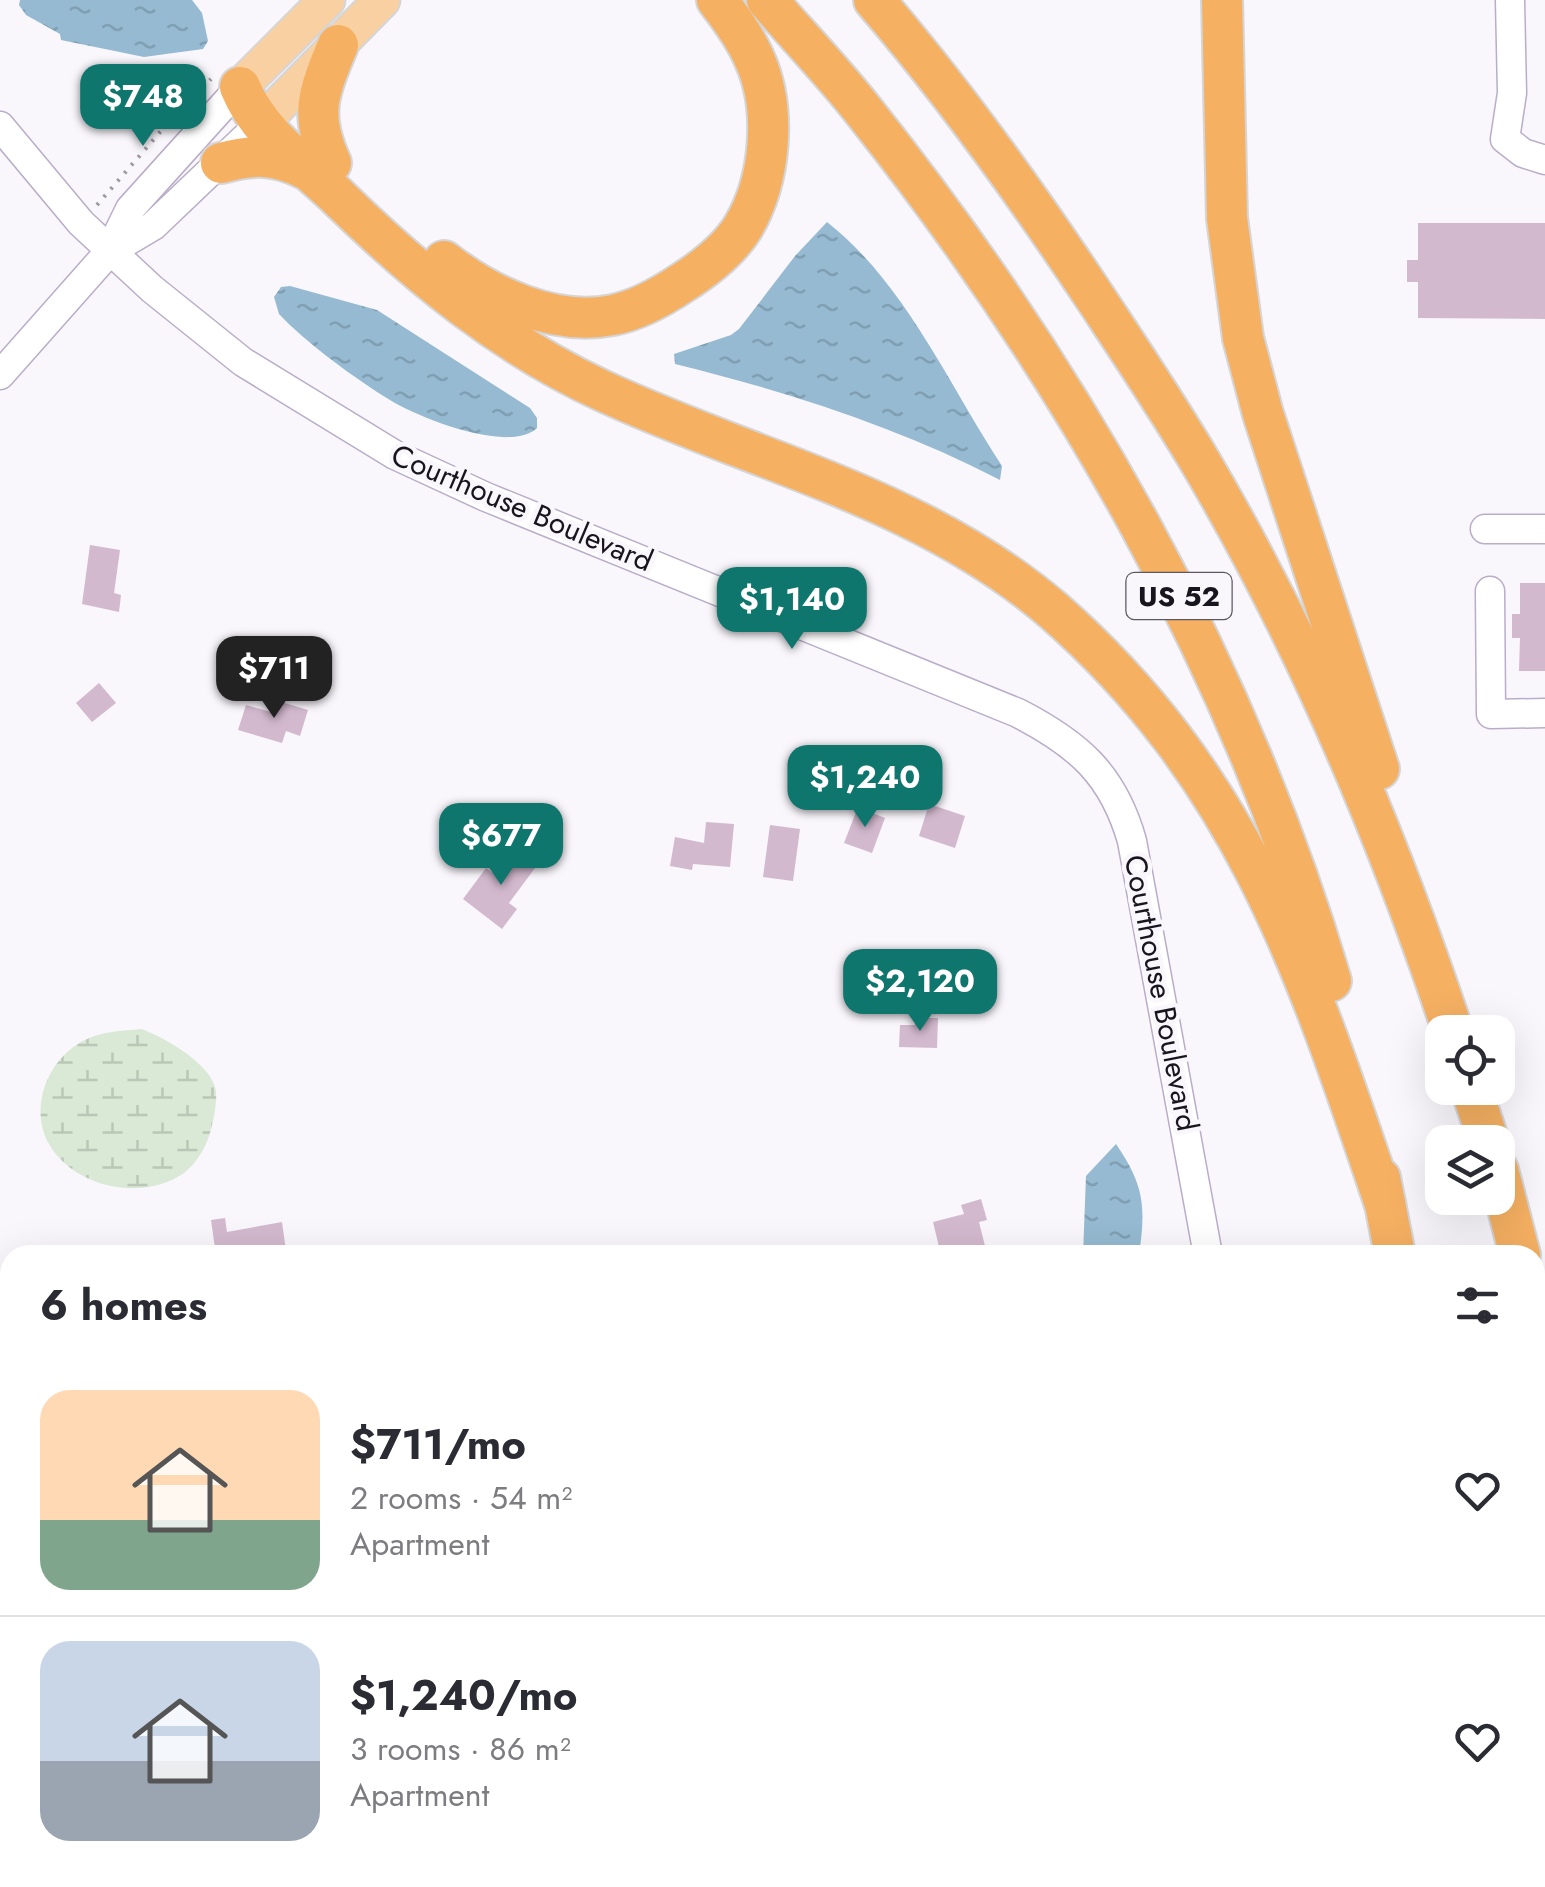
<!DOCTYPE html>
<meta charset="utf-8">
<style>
body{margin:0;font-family:Jost,sans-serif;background:#f2f2f3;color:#2b2b33;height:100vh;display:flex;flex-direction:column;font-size:38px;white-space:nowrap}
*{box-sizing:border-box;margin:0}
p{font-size:32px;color:#7c7c81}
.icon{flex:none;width:55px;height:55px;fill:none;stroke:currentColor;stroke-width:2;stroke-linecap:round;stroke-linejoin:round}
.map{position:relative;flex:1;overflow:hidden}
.sheet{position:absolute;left:0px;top:1245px;width:1545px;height:642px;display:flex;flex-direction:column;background:#fff;border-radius:30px 30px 0 0;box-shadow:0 10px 40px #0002}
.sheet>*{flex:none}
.buttons{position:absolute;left:1425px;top:1015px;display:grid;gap:20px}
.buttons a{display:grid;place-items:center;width:90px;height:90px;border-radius:20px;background:#fff;box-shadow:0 10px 40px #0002;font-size:50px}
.price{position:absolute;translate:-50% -85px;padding:0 22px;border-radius:20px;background:#0f766e;color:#fff;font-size:32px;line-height:65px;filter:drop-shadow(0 2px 5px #0008)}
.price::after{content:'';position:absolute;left:50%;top:60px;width:30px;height:22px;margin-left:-15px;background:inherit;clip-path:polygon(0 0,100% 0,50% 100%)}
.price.selected{background:#222;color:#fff}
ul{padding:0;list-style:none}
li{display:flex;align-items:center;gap:30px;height:250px;padding:0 40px}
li+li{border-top:2px solid #e1e1e2}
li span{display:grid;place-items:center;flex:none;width:280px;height:200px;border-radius:30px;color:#555}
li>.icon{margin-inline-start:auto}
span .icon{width:120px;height:120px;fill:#fffc;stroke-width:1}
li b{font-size:42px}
h2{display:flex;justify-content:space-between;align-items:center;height:120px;padding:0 40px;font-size:42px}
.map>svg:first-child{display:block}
.wetland{fill:url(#wetland-marsh)}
.water{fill:url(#water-ripples)}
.building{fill:#d3b9ce}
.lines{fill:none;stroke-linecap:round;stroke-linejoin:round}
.minor-casing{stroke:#baadc8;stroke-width:31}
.major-casing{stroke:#d6d5d6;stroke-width:39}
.highway-casing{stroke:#d6d5d6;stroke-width:44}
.path{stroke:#9c99a0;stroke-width:4;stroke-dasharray:2.5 8;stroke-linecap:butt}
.minor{stroke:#fff;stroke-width:28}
.major{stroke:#f9d0a1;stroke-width:35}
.highway{stroke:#f5b062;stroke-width:40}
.labels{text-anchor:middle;stroke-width:9;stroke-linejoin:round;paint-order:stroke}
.shield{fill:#f9f6fc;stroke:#5c5861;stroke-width:2.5}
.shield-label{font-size:28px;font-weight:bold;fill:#19151e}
.street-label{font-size:30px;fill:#19151e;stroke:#f9f6fc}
</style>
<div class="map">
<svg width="1545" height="1887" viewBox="0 0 1545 1887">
<defs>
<pattern id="wetland-marsh" width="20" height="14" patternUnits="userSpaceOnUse" patternTransform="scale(2.5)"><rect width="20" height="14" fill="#d9e9d6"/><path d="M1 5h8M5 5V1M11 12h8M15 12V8" fill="none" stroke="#bac7b7"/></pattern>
<pattern id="water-ripples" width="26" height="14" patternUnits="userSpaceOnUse" patternTransform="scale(2.5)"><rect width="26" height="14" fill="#95bad1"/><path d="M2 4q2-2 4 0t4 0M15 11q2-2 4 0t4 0" fill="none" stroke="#809fb3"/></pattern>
</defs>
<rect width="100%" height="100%" fill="#f9f6fc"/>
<!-- wetland -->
<g class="wetland">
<path d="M142 1029C165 1038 212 1064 216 1091 217 1102 214 1118 211 1129 208 1144 197 1163 184 1173 143 1202 74 1188 49 1144 29 1108 47 1060 83 1041 101 1031 122 1031 142 1029Z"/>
<path d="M75 1878H247L245 1887H71Z"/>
</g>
<!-- water -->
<g class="water">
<path d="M20 0H192L202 13 208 41 203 49 144 57 61 40 60 34 26 15 19 5Z"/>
<path d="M827 222C904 282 949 385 1002 466L1000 480C898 427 785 391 675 364L674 354 731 335 739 329 795 256Z"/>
<path d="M290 286 377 310 530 408 537 418V428C510 454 419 418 390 400 357 380 305 342 279 314L274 297 281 287Z"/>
<path d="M1116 1144C1144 1185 1146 1206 1139 1255H1083L1086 1176Z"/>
</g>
<!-- building -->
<g class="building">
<path d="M1418 223H1545V319L1418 318V282H1407V260H1418Z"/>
<path d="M90 545 120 550 114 593 121 595 119 612 82 604Z"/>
<path d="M1520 583H1545V671H1519L1520 638H1512V614H1520Z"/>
<path d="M99 683 116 703 92 722 76 703Z"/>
<path d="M275 700 308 710 300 736 286 731 282 743 238 730 246 705 271 712Z"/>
<path d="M929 804 965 816 955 848 919 836Z"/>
<path d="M858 807 885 818 872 853 844 843Z"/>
<path d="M706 822 734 824 730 867 693 864 692 870 670 866 675 837 704 843Z"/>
<path d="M770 825 800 829 793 881 763 877Z"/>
<path d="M516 848 538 864 509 903 517 909 502 929 463 899 486 868 496 875Z"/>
<path d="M916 1018H938L937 1048 899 1047 900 1025H915Z"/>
<path d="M981 1199 987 1220 979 1222 986 1250 968 1255H941L933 1222 964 1214 961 1205Z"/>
<path d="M225 1218 227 1232 282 1222 286 1251 216 1255 211 1220Z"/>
</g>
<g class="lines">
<!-- minor casing -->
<g class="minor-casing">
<g id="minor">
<path d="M1510 0 1512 93 1505 139 1523 153 1545 160"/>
<path d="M0 126 81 223 152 289 243 362 395 455 486 497 1018 713C1078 744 1113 774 1132 841L1208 1255"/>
<path d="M109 252 130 209 240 87"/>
<path d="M0 375 109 252 153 226 261 123"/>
<path d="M1485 529H1545"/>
<path d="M1490 591 1491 714 1545 713"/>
<path d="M0 1350 10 1349"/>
<path d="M645 1878V1887"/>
<path d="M1329 1878 1330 1887"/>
</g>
</g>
<!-- major casing -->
<g class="major-casing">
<g id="major">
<path d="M240 87 327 0"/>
<path d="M261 123 382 0"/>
</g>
</g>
<!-- highway casing -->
<g class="highway-casing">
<g id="highway">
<path d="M767 0C800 38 835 74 866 114 1071 372 1237 664 1331 981"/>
<path d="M874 0C957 96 1030 199 1100 305 1133 355 1167 406 1198 458 1305 639 1387 833 1453 1032"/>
<path d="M1222 0 1227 218 1243 338 1263 414 1379 769"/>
<path d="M240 87C259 134 305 165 340 199 418 275 503 345 603 391 756 462 923 498 1054 611 1245 779 1306 971 1385 1204"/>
<path d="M221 163C253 154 276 154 305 169"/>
<path d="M331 163C309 115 318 93 338 45"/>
<path d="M444 261C489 296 554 327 613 315 638 310 661 297 682 283 704 269 729 250 743 227 771 180 777 108 754 58 745 37 731 18 717 0"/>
<path d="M1471 1088 1489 1142"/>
<path d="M1498 1170 1520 1255"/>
<path d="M1380 1178 1395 1255"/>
<path d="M1535 1311 1545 1357"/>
<path d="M1430 1887V1878"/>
</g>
</g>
<!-- path -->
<path class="path" d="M97 205 161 131 211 79"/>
<!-- minor -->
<use href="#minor" class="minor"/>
<!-- major -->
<use href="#major" class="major"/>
<!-- highway -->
<use href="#highway" class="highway"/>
</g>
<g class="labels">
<!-- shield labels -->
<rect class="shield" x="1126.5" y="573" width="105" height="46" rx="8"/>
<g class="shield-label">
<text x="1179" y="606">US 52</text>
</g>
<!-- street labels -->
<g class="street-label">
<text transform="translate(522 508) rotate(23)" y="10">Courthouse Boulevard</text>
<text transform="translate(1161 993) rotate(79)" y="10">Courthouse Boulevard</text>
</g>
</g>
</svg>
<div class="buttons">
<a><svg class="icon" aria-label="locate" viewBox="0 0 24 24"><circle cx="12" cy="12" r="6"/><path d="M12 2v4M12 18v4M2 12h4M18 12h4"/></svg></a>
<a><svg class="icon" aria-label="layers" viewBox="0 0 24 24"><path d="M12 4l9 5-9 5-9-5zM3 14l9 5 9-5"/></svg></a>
</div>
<b class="price" style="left:143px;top:149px">$748</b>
<b class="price" style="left:792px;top:652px">$1,140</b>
<b class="price selected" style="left:274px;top:721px">$711</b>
<b class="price" style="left:865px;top:830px">$1,240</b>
<b class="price" style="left:501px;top:888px">$677</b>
<b class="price" style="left:920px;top:1034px">$2,120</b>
<section class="sheet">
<h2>6 homes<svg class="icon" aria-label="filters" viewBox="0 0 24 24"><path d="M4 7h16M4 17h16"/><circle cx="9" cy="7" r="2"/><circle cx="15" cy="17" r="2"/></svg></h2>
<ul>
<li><span style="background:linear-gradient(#ffd9b3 65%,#7fa58c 0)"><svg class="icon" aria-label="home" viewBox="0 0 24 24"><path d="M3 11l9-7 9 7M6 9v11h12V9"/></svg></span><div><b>$711/mo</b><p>2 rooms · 54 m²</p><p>Apartment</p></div><svg class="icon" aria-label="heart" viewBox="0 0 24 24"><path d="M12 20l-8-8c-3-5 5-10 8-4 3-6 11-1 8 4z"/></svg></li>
<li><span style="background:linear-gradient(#c9d6e8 60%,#9aa5b1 0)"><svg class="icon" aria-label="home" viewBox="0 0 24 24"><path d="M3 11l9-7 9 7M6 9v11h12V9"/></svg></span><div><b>$1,240/mo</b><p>3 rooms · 86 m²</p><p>Apartment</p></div><svg class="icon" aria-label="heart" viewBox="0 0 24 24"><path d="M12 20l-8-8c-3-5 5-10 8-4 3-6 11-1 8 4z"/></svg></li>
</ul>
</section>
</div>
